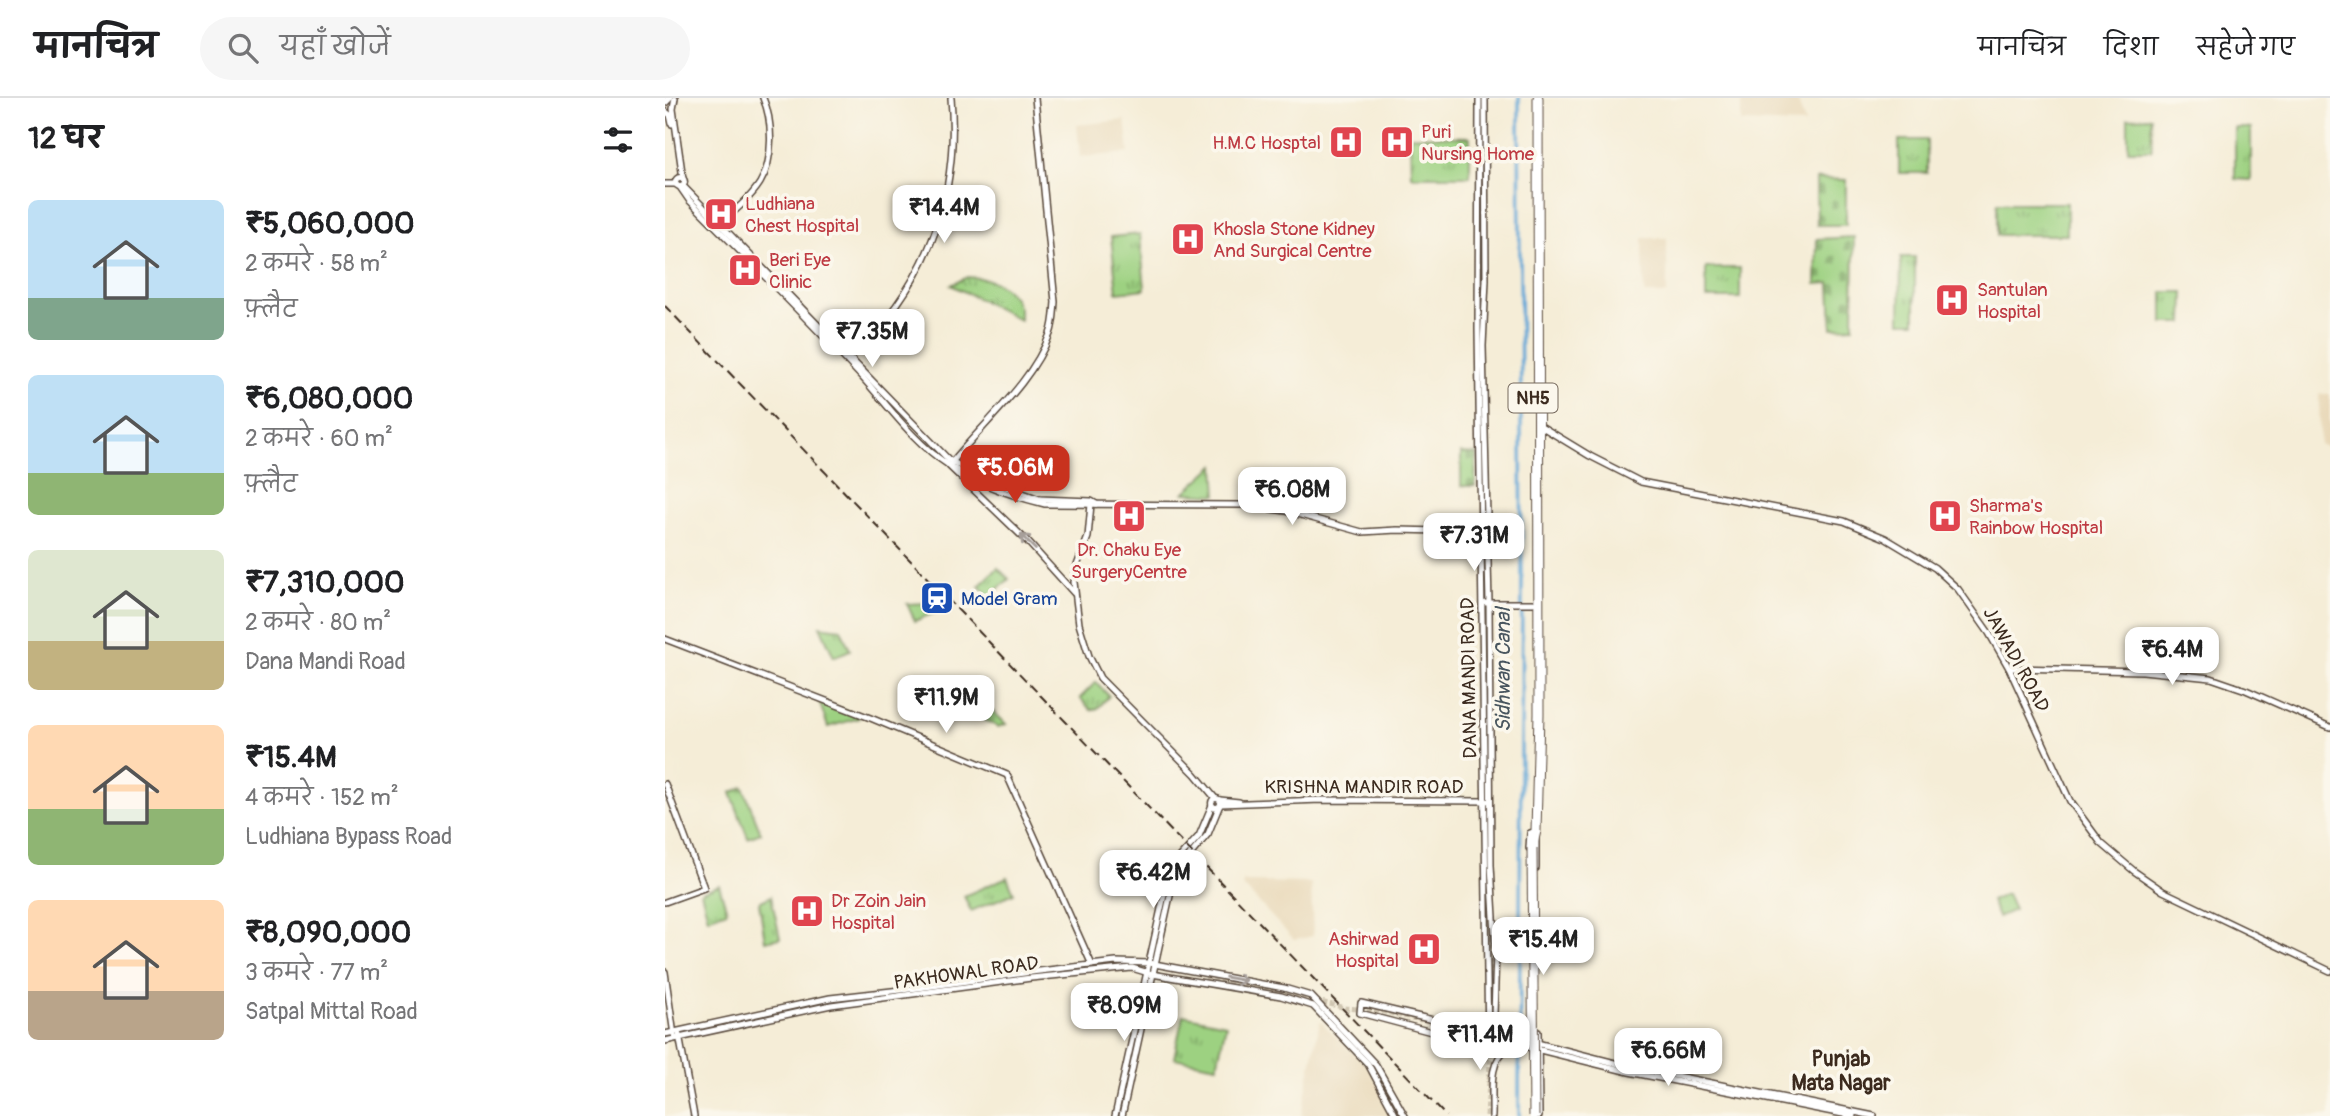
<!DOCTYPE html>
<html lang="hi">
<meta charset="utf-8">
<style>
body{margin:0;font-family:Pangolin,"Playpen Sans Deva",sans-serif;background:#f6f6f6;color:#202124;height:100vh;display:flex;flex-direction:column;font-size:26px;white-space:nowrap}
*{box-sizing:border-box;margin:0}
p{font-size:23px;color:#757577}
.icon{flex:none;width:38px;height:38px;fill:none;stroke:currentColor;stroke-width:2;stroke-linecap:round;stroke-linejoin:round}
.map{position:relative;flex:1;overflow:hidden}
.panel{display:flex;flex-direction:column;background:#fff;width:665px}
.panel>*{flex:none}
.price{position:absolute;translate:-50% -60px;padding:0 16px;border-radius:14px;background:#fff;color:#222;font-size:23px;line-height:46px;filter:drop-shadow(0 2px 4px #0008)}
.price::after{content:'';position:absolute;left:50%;top:42px;width:21px;height:16px;margin-left:-10px;background:inherit;clip-path:polygon(0 0,100% 0,50% 100%)}
.price.current{background:#c8321e;color:#fff}
ul{padding:0;list-style:none}
li{display:flex;align-items:center;gap:21px;height:175px;padding:0 28px}
li span{display:grid;place-items:center;flex:none;width:196px;height:140px;border-radius:10px;color:#555}
li>.icon{margin-inline-start:auto}
span .icon{width:84px;height:84px;fill:#fffc;stroke-width:1}
li b{font-size:30px}
h2{display:flex;justify-content:space-between;align-items:center;height:84px;padding:0 28px;font-size:30px}
header{display:flex;align-items:center;gap:42px;box-sizing:border-box;height:98px;padding:0 35px;background:#fff;border-bottom:2px solid #e0e0e0}
header strong{font-size:33px}
nav{display:flex;gap:38px;margin-inline-start:auto;font-size:24px}
.search{width:490px;height:63px;background:#f6f6f6;display:flex;align-items:center;gap:18px;box-sizing:border-box;padding:0 24px;border-radius:38px;color:#757577;font-size:26px}
main{display:flex;flex:1;min-height:0}
.map>svg:first-child{display:block}
.built{fill:#e9d9ba}
.cemetery{fill:url(#cemetery-stones);stroke:#6c7e50;stroke-width:2}
.park{fill:url(#park-tufts);stroke:#6c7e50;stroke-width:2}
.lines{fill:none;stroke-linecap:round;stroke-linejoin:round}
.canal{stroke:#62a7d7;stroke-width:3.5}
.minor-tunnel{stroke:#d0c6b2;stroke-width:5;stroke-dasharray:5 2.5;stroke-linecap:butt}
.minor-casing{stroke:#57473a;stroke-width:8}
.major-casing{stroke:#57473a;stroke-width:10}
.highway-casing{stroke:#57473a;stroke-width:11}
.minor{stroke:#fff;stroke-width:5}
.major{stroke:#fff;stroke-width:7}
.highway{stroke:#fff;stroke-width:9}
.rail{stroke:#3b2a1e;stroke-width:2;stroke-dasharray:10 5;stroke-linecap:butt}
.highway-bridge-casing{stroke:#57473a;stroke-width:11;stroke-linecap:butt}
.highway-bridge{stroke:#fff;stroke-width:9}
.oneway{stroke:#a79f9a}
.labels{text-anchor:middle;stroke-width:7;stroke-linejoin:round;paint-order:stroke}
.shield{fill:#fbf7ec;stroke:#75685c;stroke-width:2}
.shield-label{font-size:18px;font-weight:bold;fill:#3b2a1e}
.health-label{font-size:19px;fill:#be3a42;stroke:#fbf7ec;text-anchor:start}
.transit-label{font-size:19px;fill:#164399;stroke:#fbf7ec;text-anchor:start}
.street-label{font-size:19px;fill:#3b2a1e;stroke:#fbf7ec}
.water-label{font-size:21px;font-style:italic;fill:#49565f;stroke:#fbf7ec}
.neighbourhood-label{font-size:21px;font-weight:bold;fill:#3b2a1e;stroke:#fbf7ec}
</style>
<header>
<strong>मानचित्र</strong>
<div class="search"><svg class="icon" aria-label="search" viewBox="0 0 24 24"><circle cx="10" cy="10" r="6"/><path d="M15 15l6 6"/></svg>यहाँ खोजें</div>
<nav><a>मानचित्र</a><a>दिशा</a><a>सहेजे गए</a></nav>
</header>
<main>
<section class="panel">
<h2>12 घर<svg class="icon" aria-label="filters" viewBox="0 0 24 24"><path d="M4 7h16M4 17h16"/><circle cx="9" cy="7" r="2"/><circle cx="15" cy="17" r="2"/></svg></h2>
<ul>
<li><span style="background:linear-gradient(#bfe0f5 70%,#7fa58c 0)"><svg class="icon" aria-label="home" viewBox="0 0 24 24"><path d="M3 11l9-7 9 7M6 9v11h12V9"/></svg></span><div><b>₹5,060,000</b><p>2 कमरे · 58 m²</p><p>फ़्लैट</p></div></li>
<li><span style="background:linear-gradient(#bfe0f5 70%,#8fb573 0)"><svg class="icon" aria-label="home" viewBox="0 0 24 24"><path d="M3 11l9-7 9 7M6 9v11h12V9"/></svg></span><div><b>₹6,080,000</b><p>2 कमरे · 60 m²</p><p>फ़्लैट</p></div></li>
<li><span style="background:linear-gradient(#dfe7d0 65%,#c2b280 0)"><svg class="icon" aria-label="home" viewBox="0 0 24 24"><path d="M3 11l9-7 9 7M6 9v11h12V9"/></svg></span><div><b>₹7,310,000</b><p>2 कमरे · 80 m²</p><p>Dana Mandi Road</p></div></li>
<li><span style="background:linear-gradient(#ffd9b3 60%,#8fb573 0)"><svg class="icon" aria-label="home" viewBox="0 0 24 24"><path d="M3 11l9-7 9 7M6 9v11h12V9"/></svg></span><div><b>₹15.4M</b><p>4 कमरे · 152 m²</p><p>Ludhiana Bypass Road</p></div></li>
<li><span style="background:linear-gradient(#ffd9b3 65%,#b9a48a 0)"><svg class="icon" aria-label="home" viewBox="0 0 24 24"><path d="M3 11l9-7 9 7M6 9v11h12V9"/></svg></span><div><b>₹8,090,000</b><p>3 कमरे · 77 m²</p><p>Satpal Mittal Road</p></div></li>
</ul>
</section>
<div class="map">
<svg width="1665" height="1018" viewBox="0 0 1665 1018">
<defs>
<pattern id="cemetery-stones" width="16" height="16" patternUnits="userSpaceOnUse" patternTransform="scale(1.75)"><rect width="16" height="16" fill="#9dd181"/><path d="M2 7V4a2 2 0 0 1 4 0v3zM10 15v-3a2 2 0 0 1 4 0v3z" fill="#81aa69"/></pattern>
<pattern id="park-tufts" width="24" height="20" patternUnits="userSpaceOnUse" patternTransform="scale(1.75)"><rect width="24" height="20" fill="#9dd181"/><path d="M3 7l-1-3M5 7V3M7 7l1-3M15 17l-1-3M17 17v-4M19 17l1-3" fill="none" stroke="#81aa69"/></pattern>
</defs>
<rect width="100%" height="100%" fill="#fbf7ec"/>
<filter id="ink" filterUnits="userSpaceOnUse"><feTurbulence type="fractalNoise" baseFrequency=".0143" numOctaves="2"/><feDisplacementMap in="SourceGraphic" scale="14" xChannelSelector="R" yChannelSelector="G"/><feConvolveMatrix kernelMatrix="1 2 1 2 8 2 1 2 1" color-interpolation-filters="sRGB"/></filter>
<filter id="wash" filterUnits="userSpaceOnUse"><feTurbulence type="fractalNoise" baseFrequency=".00686" numOctaves="4" result="noise"/><feDisplacementMap in="SourceGraphic" scale="28" xChannelSelector="R" yChannelSelector="G"/><feGaussianBlur stdDeviation="1.57" result="paint"/><feColorMatrix in="noise" values="0 0 0 0 0 0 0 0 0 0 0 0 0 0 0 0 0 1.4 0 .05"/><feComposite in="paint" operator="in"/></filter>
<g filter="url(#wash)">
<rect width="100%" height="100%" fill="#f5edd7"/>
<!-- built -->
<g class="built">
<path d="M1076 0H1132L1140 26 1076 24Z"/>
<path d="M460 22 464 55 415 59 412 27Z"/>
<path d="M978 140H1002V196H979Z"/>
<path d="M1654 296H1665V351L1655 346Z"/>
<path d="M578 784 646 785 648 838 629 842 578 788Z"/>
<path d="M655 923 701 967 731 1018H636Z"/>
</g>
<!-- cemetery -->
<g class="cemetery">
<path d="M1151 81 1181 82V127H1152Z"/>
<path d="M1189 139 1188 229 1167 230 1165 185 1151 186 1152 141Z"/>
<path d="M796 355 811 356 810 388H796Z"/>
</g>
<!-- park -->
<g class="park">
<path d="M1486 19 1487 52H1463V20Z"/>
<path d="M1570 30H1586V82L1570 81Z"/>
<path d="M745 38 805 39V78H746Z"/>
<rect x="1234" y="42" width="28" height="33"/>
<rect x="1332" y="105" width="70" height="32"/>
<path d="M475 136 480 191 452 194 446 139Z"/>
<path d="M1236 159H1250V224H1235Z"/>
<rect x="1041" y="170" width="34" height="30"/>
<path d="M302 179C327 179 356 192 355 222L286 187Z"/>
<path d="M1498 194H1519L1518 225H1498Z"/>
<path d="M550 367 552 397 519 395Z"/>
<path d="M333 470 344 481 324 499 314 488Z"/>
<path d="M264 505 271 514 250 523 242 506Z"/>
<path d="M155 528 176 531 185 552 169 559Z"/>
<path d="M296 582 341 626 333 629 265 595Z"/>
<path d="M431 584 444 598 433 610 426 612 415 600Z"/>
<path d="M154 603 194 618V620L163 629Z"/>
<path d="M78 689 96 735 83 740 66 695Z"/>
<path d="M342 779 349 795 306 813 299 798Z"/>
<path d="M54 787 62 813 43 820 36 794Z"/>
<path d="M1342 796 1349 812 1333 819 1326 803Z"/>
<path d="M106 798 115 840 100 843 94 804Z"/>
<path d="M518 917 561 926 552 968 509 960Z"/>
</g>
<g class="lines">
<!-- canal -->
<path class="canal" d="M854 1018 857 481 854 0"/>
</g>
</g>
<g filter="url(#ink)">
<g class="lines">
<!-- minor-tunnel -->
<g class="minor-tunnel">
<path d="M824 838 826 934"/>
<path d="M540 880 609 893 681 910 716 913 756 922"/>
<path d="M822 1018 826 948"/>
</g>
<!-- minor casing -->
<g class="minor-casing">
<g id="minor">
<path d="M10 0 8 11 18 81"/>
<path d="M370 0 390 204C389 215 389 226 385 236 367 286 316 327 284 368L362 443 409 495"/>
<path d="M814 0 813 231 823 949"/>
<path d="M820 0 821 182 818 248 824 505 826 767 831 854 828 949"/>
<path d="M0 13 5 17 7 26"/>
<circle cx="15" cy="84" r="4.5"/>
<path d="M0 86H11"/>
<path d="M15 89 24 102C82 160 140 218 196 278 223 307 248 344 282 366 311 385 346 398 380 406L577 407 621 413 697 434 732 432 820 434"/>
<path d="M20 90 284 362 326 384 375 401 426 403 431 406"/>
<path d="M53 127C67 115 85 101 95 85 109 62 108 23 98 0"/>
<path d="M184 260C260 191 295 102 286 0"/>
<path d="M874 327 925 358 976 384 1179 423 1220 440 1270 470 1293 491 1324 535 1344 570 1405 703 1436 745 1469 773 1498 793 1665 873"/>
<path d="M426 406 423 439 411 470 409 484 414 526 424 558 435 580 530 676 550 700"/>
<path d="M821 505H868"/>
<path d="M0 541 208 621 342 677 427 867"/>
<path d="M1344 570 1478 573 1546 580 1581 592 1665 629"/>
<path d="M0 686 39 790 0 804"/>
<circle cx="551" cy="705" r="4.5"/>
<path d="M555 702 574 704"/>
<path d="M556 706 656 702 822 703"/>
<path d="M864 750 865 735 871 733V770"/>
<path d="M0 874 9 937"/>
<path d="M806 933 815 930 821 920"/>
<path d="M873 934 874 1018"/>
<path d="M0 936 165 900 253 890 366 874 451 864 484 865 619 890 646 898 711 967 740 1018"/>
<path d="M14 937 29 1018"/>
<path d="M0 943 166 907 366 880 467 870 487 876 616 898 648 908 703 966 731 1018"/>
<path d="M450 1018 505 770 534 738 547 707"/>
<path d="M457 1018 510 775 543 736 554 709"/>
<path d="M827 1018C828 995 822 964 843 950"/>
<path d="M1188 1018 964 974 863 949H823L695 915 696 905 768 922 817 938 864 943 958 967 1209 1018"/>
</g>
</g>
<!-- major casing -->
<g class="major-casing">
<path id="major" d="M0 4 4 0"/>
</g>
<!-- highway casing -->
<g class="highway-casing">
<path id="highway" d="M867 750 871 733 874 616 873 0"/>
</g>
<!-- minor -->
<use href="#minor" class="minor"/>
<!-- major -->
<use href="#major" class="major"/>
<!-- highway -->
<use href="#highway" class="highway"/>
<!-- rail -->
<path class="rail" d="M0 208 781 1018"/>
<!-- highway-bridge casing -->
<g class="highway-bridge-casing">
<path id="highway-bridge" d="M867 750 869 1018"/>
</g>
<!-- highway-bridge -->
<use href="#highway-bridge" class="highway-bridge"/>
</g>
<!-- one-way arrows -->
<defs><path id="oneway-shaft" d="M-6 0H5M1.5-3L5.5 0L1.5 3" fill="none" stroke-width="1.6" stroke-linecap="round" stroke-linejoin="round" transform="scale(1.75)"/></defs>
<g class="oneway">
<use href="#oneway-shaft" transform="translate(363 444) rotate(-135)"/>
<use href="#oneway-shaft" transform="translate(571 881) rotate(10)"/>
</g>
</g>
<!-- icons -->
<defs>
<g id="hospital-square" transform="scale(1.75)"><rect x="-9" y="-9" width="18" height="18" rx="4" fill="#e0444e" stroke="#fbf7ec"/><path d="M-5-5h3v3.5h4V-5h3V5h-3V1.5h-4V5h-3Z" fill="#fff"/></g>
<g id="station-square" transform="scale(1.75)"><rect x="-9" y="-9" width="18" height="18" rx="4" fill="#1a4fb4" stroke="#fbf7ec"/><path d="M-3-6H3Q5-6 5-4V2Q5 4 3 4L4.5 6H3L1.5 4h-3L-3 6H-4.5L-3 4Q-5 4-5 2V-4Q-5-6-3-6ZM-3.5-4v3h7v-3ZM-3.5 1v1.5H-2V1ZM2 1v1.5H3.5V1Z" fill="#fff"/></g>
</defs>
<g fill-rule="evenodd">
<use href="#hospital-square" x="681" y="44"/>
<use href="#hospital-square" x="732" y="44"/>
<use href="#hospital-square" x="56" y="116"/>
<use href="#hospital-square" x="523" y="141"/>
<use href="#hospital-square" x="80" y="172"/>
<use href="#hospital-square" x="1287" y="202"/>
<use href="#hospital-square" x="464" y="418"/>
<use href="#hospital-square" x="1280" y="418"/>
<use href="#station-square" x="272" y="500"/>
<use href="#hospital-square" x="142" y="813"/>
<use href="#hospital-square" x="759" y="851"/>
</g>
<g class="labels">
<!-- shield labels -->
<rect class="shield" x="843.5" y="285.5" width="49" height="29" rx="5"/>
<g class="shield-label">
<text x="868" y="306">NH5</text>
</g>
<!-- health labels -->
<g class="health-label">
<text x="756" y="40">Puri<tspan x="756" dy="22">Nursing Home</tspan></text>
<text x="656" y="51" text-anchor="end">H.M.C Hosptal</text>
<text x="80" y="112">Ludhiana<tspan x="80" dy="22">Chest Hospital</tspan></text>
<text x="548" y="137">Khosla Stone Kidney<tspan x="548" dy="22">And Surgical Centre</tspan></text>
<text x="104" y="168">Beri Eye<tspan x="104" dy="22">Clinic</tspan></text>
<text x="1312" y="198">Santulan<tspan x="1312" dy="22">Hospital</tspan></text>
<text x="1304" y="414">Sharma's<tspan x="1304" dy="22">Rainbow Hospital</tspan></text>
<text x="464" y="458" text-anchor="middle">Dr. Chaku Eye<tspan x="464" dy="22">SurgeryCentre</tspan></text>
<text x="166" y="809">Dr Zoin Jain<tspan x="166" dy="22">Hospital</tspan></text>
<text x="734" y="847" text-anchor="end">Ashirwad<tspan x="734" dy="22">Hospital</tspan></text>
</g>
<!-- transit labels -->
<g class="transit-label">
<text x="296" y="507">Model Gram</text>
</g>
<!-- street labels -->
<g class="street-label">
<text transform="translate(1352 561) rotate(61)" y="7">JAWADI ROAD</text>
<text transform="translate(803 580) rotate(-91)" y="7">DANA MANDI ROAD</text>
<text x="699" y="695">KRISHNA MANDIR ROAD</text>
<text transform="translate(301 874) rotate(-8)" y="7">PAKHOWAL ROAD</text>
</g>
<!-- water labels -->
<g class="water-label">
<text transform="translate(838 572) rotate(-90)" y="7">Sidhwan Canal</text>
</g>
<!-- neighbourhood labels -->
<g class="neighbourhood-label">
<text x="1176" y="968">Punjab<tspan x="1176" dy="24">Mata Nagar</tspan></text>
</g>
</g>
</svg>
<b class="price" style="left:279px;top:147px">₹14.4M</b>
<b class="price" style="left:207px;top:271px">₹7.35M</b>
<b class="price current" style="left:350px;top:407px">₹5.06M</b>
<b class="price" style="left:627px;top:429px">₹6.08M</b>
<b class="price" style="left:809px;top:475px">₹7.31M</b>
<b class="price" style="left:1507px;top:589px">₹6.4M</b>
<b class="price" style="left:281px;top:637px">₹11.9M</b>
<b class="price" style="left:488px;top:812px">₹6.42M</b>
<b class="price" style="left:878px;top:879px">₹15.4M</b>
<b class="price" style="left:459px;top:945px">₹8.09M</b>
<b class="price" style="left:815px;top:974px">₹11.4M</b>
<b class="price" style="left:1003px;top:990px">₹6.66M</b>
</div>
</main>
